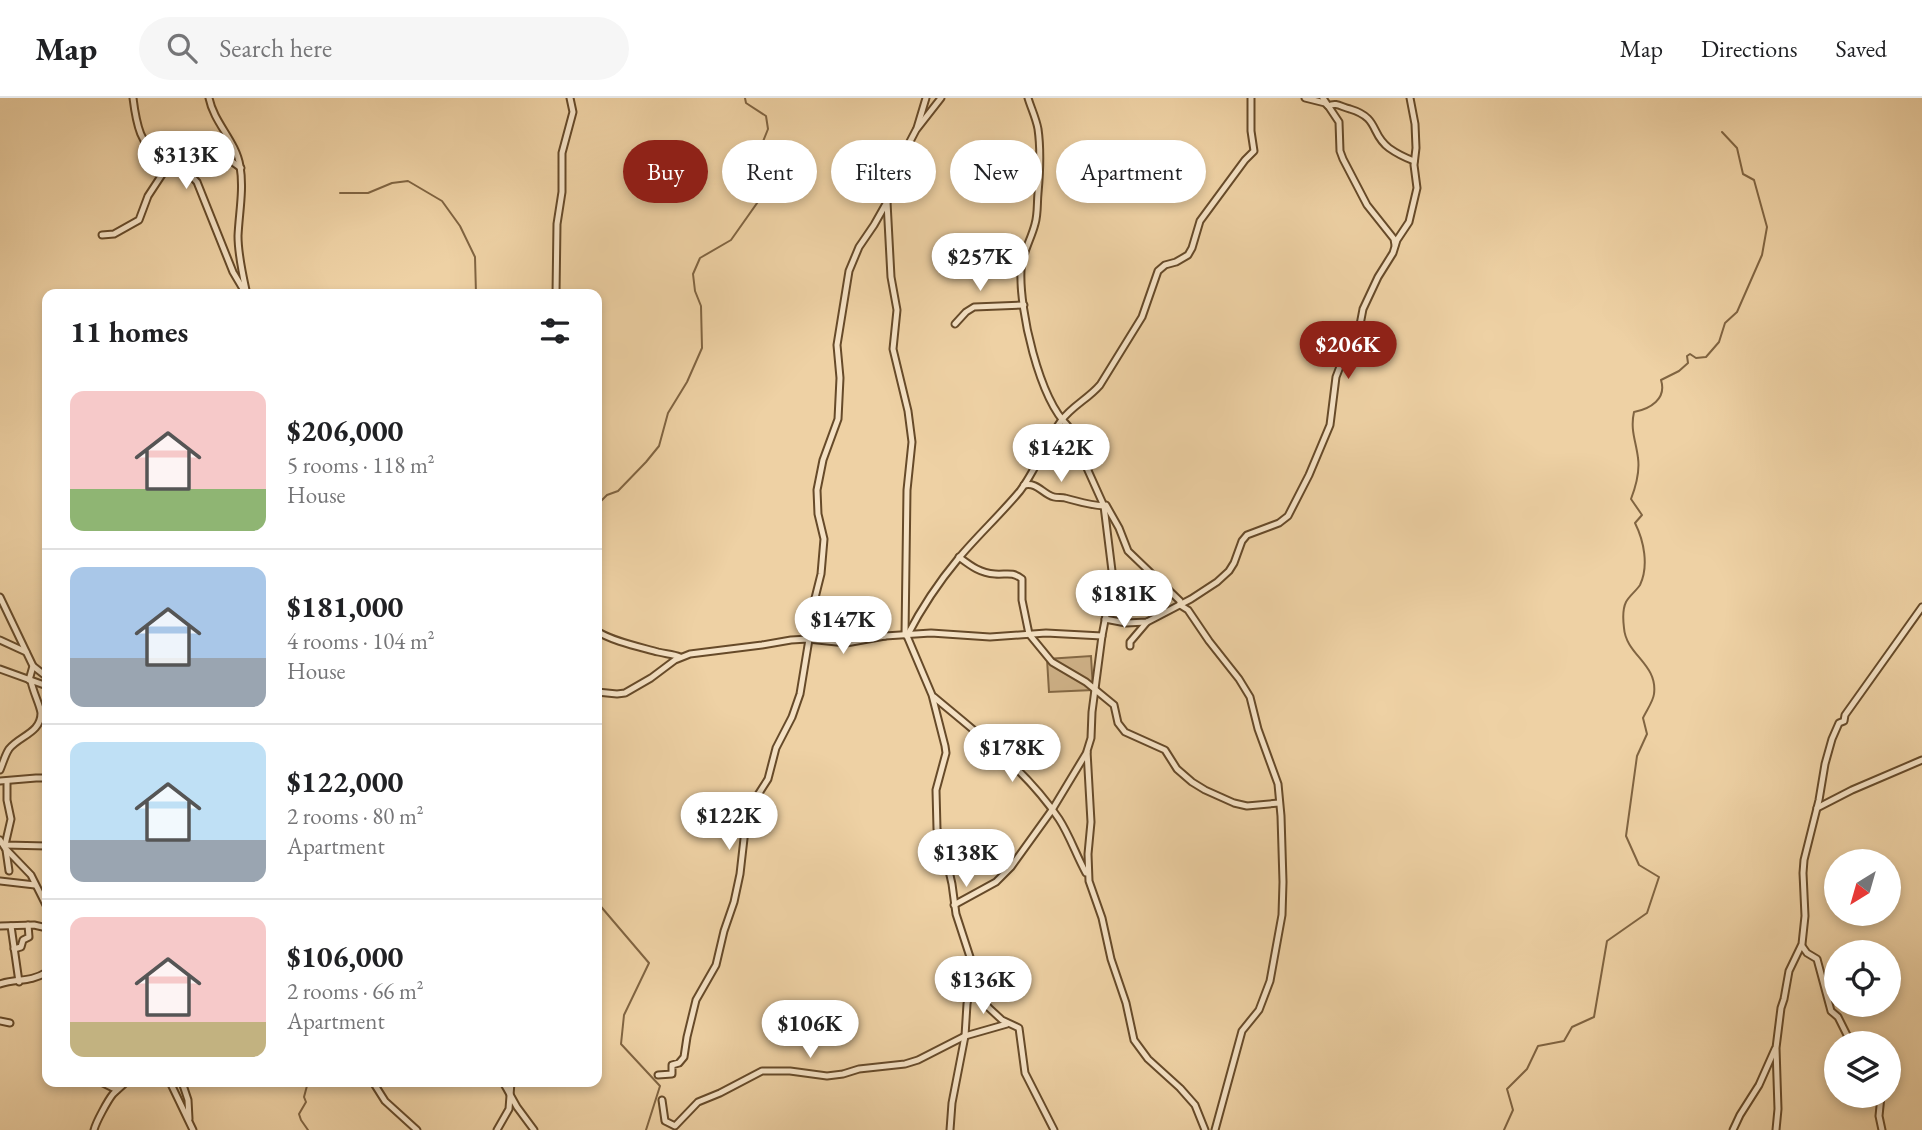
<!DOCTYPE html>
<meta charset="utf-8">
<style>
body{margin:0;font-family:"EB Garamond",serif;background:#f6f6f6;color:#202124;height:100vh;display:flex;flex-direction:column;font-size:26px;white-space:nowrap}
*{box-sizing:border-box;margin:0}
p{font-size:23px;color:#757577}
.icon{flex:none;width:38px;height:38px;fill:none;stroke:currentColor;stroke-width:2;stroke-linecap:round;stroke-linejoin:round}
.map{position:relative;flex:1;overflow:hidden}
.panel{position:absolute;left:42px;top:191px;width:560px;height:798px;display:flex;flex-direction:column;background:#fff;border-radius:14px;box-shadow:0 4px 10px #0003}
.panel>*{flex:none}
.top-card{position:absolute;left:623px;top:42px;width:665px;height:63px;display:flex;gap:14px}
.needle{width:46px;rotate:217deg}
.fabs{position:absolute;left:1824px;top:751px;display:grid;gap:14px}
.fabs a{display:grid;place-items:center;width:77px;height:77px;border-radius:50%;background:#fff;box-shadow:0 4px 10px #0003;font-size:35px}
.price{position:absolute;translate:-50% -60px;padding:0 16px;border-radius:24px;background:#fff;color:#222;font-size:23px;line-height:46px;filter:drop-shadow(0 2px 4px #0008)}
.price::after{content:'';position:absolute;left:50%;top:42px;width:21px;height:16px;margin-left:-10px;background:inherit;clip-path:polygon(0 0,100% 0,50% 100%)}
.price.current{background:#8f2418;color:#fff}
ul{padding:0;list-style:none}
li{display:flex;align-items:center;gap:21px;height:175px;padding:0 28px}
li+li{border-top:2px solid #e0e0e0}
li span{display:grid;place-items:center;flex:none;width:196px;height:140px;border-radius:14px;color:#555}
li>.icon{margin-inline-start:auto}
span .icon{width:84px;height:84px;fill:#fffc;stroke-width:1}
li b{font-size:30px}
h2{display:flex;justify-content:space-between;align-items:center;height:84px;padding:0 28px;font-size:30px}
.chip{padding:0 24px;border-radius:32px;background:#fff;box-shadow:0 4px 10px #0003;font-size:24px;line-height:63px}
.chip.current{background:#8f2418;color:#fff}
header{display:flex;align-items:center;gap:42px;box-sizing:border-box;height:98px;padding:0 35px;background:#fff;border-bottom:2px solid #e0e0e0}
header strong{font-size:33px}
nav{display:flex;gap:38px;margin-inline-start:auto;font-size:24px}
.search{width:490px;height:63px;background:#f6f6f6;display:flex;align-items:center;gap:18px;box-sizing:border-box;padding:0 24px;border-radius:38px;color:#757577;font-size:26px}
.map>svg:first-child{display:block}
.green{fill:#cfb288;stroke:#846844;stroke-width:2}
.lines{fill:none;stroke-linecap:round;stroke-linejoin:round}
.stream{stroke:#806441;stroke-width:2}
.minor-casing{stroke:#664a29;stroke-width:9}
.minor{stroke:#f4e1c4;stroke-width:5}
</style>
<header>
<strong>Map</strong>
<div class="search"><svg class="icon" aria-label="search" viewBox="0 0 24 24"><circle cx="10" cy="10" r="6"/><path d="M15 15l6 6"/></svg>Search here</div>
<nav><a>Map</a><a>Directions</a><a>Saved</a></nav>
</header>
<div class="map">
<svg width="1922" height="1032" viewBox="0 0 1922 1032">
<rect width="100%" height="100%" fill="#eed1a4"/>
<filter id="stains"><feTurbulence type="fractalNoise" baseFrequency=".00286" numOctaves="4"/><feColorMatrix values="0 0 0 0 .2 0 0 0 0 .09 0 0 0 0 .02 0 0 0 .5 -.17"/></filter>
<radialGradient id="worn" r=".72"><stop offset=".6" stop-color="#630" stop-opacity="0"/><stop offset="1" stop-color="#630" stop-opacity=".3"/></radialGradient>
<!-- green -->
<path class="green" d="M1091 558 1093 592 1049 594 1047 561Z"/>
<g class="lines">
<!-- stream -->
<g class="stream">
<path d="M340 95H368L392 85 408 83 442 103 460 128 475 159 476 196"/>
<path d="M597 407 607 397 618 393 646 364 659 348 668 315 687 284 702 250 701 208 695 193 693 176 700 160 731 142 772 84V72L756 61 768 31 766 18 746 5 745 0"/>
<path d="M597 726 600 730V769L597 775"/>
<path d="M597 804 649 865 624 917 621 946 660 988 646 1032"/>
<path d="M308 984 304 999 306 1004 299 1016 301 1022 308 1032"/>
<path d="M1504 1032 1513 1012 1507 991 1527 971 1538 948 1564 943 1572 929 1594 919 1607 843 1647 815 1659 779 1639 767 1626 738 1637 658 1647 636 1643 620C1646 613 1653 604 1654 596 1658 566 1626 557 1624 530 1623 522 1622 512 1626 504 1629 498 1636 493 1640 487 1649 468 1644 443 1635 425L1642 417 1631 401C1636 388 1640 374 1638 360 1636 343 1630 332 1634 314 1650 311 1667 301 1661 282L1679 273 1688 265 1687 258 1690 256 1696 260 1706 259 1719 244 1725 225 1737 214 1762 157 1767 129 1754 82 1743 76 1737 50 1722 34"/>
</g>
<!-- minor casing -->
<g class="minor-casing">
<g id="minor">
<path d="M133 0C136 24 140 50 164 63 177 69 187 72 197 84L233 174 246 196"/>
<path d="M209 0C214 25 236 43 240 68 244 91 239 115 238 138 238 156 242 174 246 192"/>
<path d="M1028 0C1031 10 1036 20 1038 31 1041 52 1040 73 1038 95 1037 105 1038 116 1035 126 1031 142 1022 155 1021 172 1019 212 1039 300 1068 328L1104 408 1113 481 1102 538 1092 614 1091 640 1087 653 1091 724 1088 756 1089 783 1102 820 1111 861 1126 905 1134 942 1148 961 1180 990 1195 1007 1205 1032"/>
<path d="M1305 0 1325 5 1328 8C1337 4 1341 9 1350 11 1380 20 1370 36 1389 50 1396 55 1406 60 1414 63"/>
<path d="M1323 0 1339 24 1340 53 1343 61 1367 107 1394 141 1395 147"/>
<path d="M917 30 926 0"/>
<path d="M102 137 114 136 139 122 148 98 167 69 191 53 202 52 220 55 241 70"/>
<path d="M556 196 557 126 562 94V55L573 14 570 0"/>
<path d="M955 226 966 214 974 209 1024 207"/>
<path d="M1024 387C1038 384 1042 396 1054 399 1058 400 1062 399 1065 400 1081 404 1088 407 1104 408"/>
<path d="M1106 407 1119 430 1128 453 1180 503V507L1188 512 1209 543 1239 581 1250 599 1258 631 1278 686 1281 718 1283 784 1282 817 1270 883 1259 912 1242 933 1215 1032"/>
<path d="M959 459C971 468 980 475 995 476 1006 477 1012 473 1022 481V502L1029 536 1052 564 1086 584 1114 607 1118 625 1125 634 1165 652 1177 671 1192 684 1205 692 1234 705 1247 708 1279 705"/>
<path d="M0 499 33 568 29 582"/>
<path d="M860 509 881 528 885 538"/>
<path d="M1105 521 1126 525 1147 524 1191 501 1217 484 1229 473 1234 465 1242 443 1247 437 1279 425 1288 418 1309 377 1330 327 1336 279 1344 258 1359 232 1363 211 1378 179 1393 155 1397 142 1409 124 1417 90 1414 67 1416 50 1415 26 1410 0"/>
<path d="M597 533C611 543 640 549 658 554 666 556 673 556 680 559"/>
<path d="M905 537 907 392 912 344 908 313 893 251 897 212 891 179 887 104 894 77 904 55 916 32 941 0"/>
<path d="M0 542 26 554"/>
<path d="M1130 548V544L1147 524"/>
<path d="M33 568 47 579"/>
<path d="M0 571 47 588"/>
<path d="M597 594 617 596 625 595 651 580 675 562 690 556 762 547 791 542 808 541 846 545 885 538 931 535 990 539 1046 535 1102 538"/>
<path d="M934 599C978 636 1027 673 1059 721 1070 738 1076 757 1086 775"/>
<path d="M0 672C3 665 5 657 9 651 19 638 41 635 41 615 40 607 33 594 31 583"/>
<path d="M0 683 36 680H47"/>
<path d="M7 683V702L11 721 5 747 47 748"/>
<path d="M1817 710 1852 692 1922 662"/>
<path d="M0 742 5 750 31 777 47 809"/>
<path d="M6 752 9 773"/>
<path d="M0 783 35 787"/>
<path d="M954 807 996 784 1011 769 1052 712 1087 654"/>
<path d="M0 828 34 827 47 830"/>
<path d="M11 828 19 884"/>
<path d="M1802 848 1807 855 1817 861 1831 913 1838 919 1851 945"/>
<path d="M14 851 21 849 23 842 29 839 28 827"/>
<path d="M0 886C17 880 29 885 47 874"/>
<path d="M0 923 10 925"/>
<path d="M658 977 672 976V967L679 965 684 959 687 939 696 902 716 867 724 833 734 804 740 776 747 714 768 681 776 650 792 619 800 596 812 523 814 504 821 476 824 441 818 416 817 392 823 362 838 321 840 280 837 247 849 173 859 149 874 127 887 104"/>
<path d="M101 984 117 992"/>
<path d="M170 984 193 1032"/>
<path d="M182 984 188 1002 189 1021"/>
<path d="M373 984 385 1003 417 1032"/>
<path d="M503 984 517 1009 534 1032"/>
<path d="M1881 998 1879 1018 1882 1032"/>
<path d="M662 1002 665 1023 675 1028 698 1004 720 995 762 973H790L827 978 843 976 859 971 905 966 918 962 965 938 1007 926"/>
<path d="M94 1032C96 1024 108 1002 113 996 118 991 122 988 126 984"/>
<path d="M497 1032 509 1011 511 984"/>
<path d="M950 1032 952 1005 965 938 967 906 971 883"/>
<path d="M1054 1032 1025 975 1019 930 1002 922 989 910 981 900 972 880 970 859 956 816 952 786 944 751 937 731 936 692 946 655 945 648 932 597 907 538C921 511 938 485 958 461 977 438 1000 417 1020 393 1036 372 1045 345 1061 323 1072 308 1088 301 1100 287L1142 219 1158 173 1165 167 1176 164 1188 157 1192 150 1200 123 1245 62 1254 53 1251 33V0"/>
<path d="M1733 1032 1740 1017 1759 987 1775 951"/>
<path d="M1776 1032 1778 1011 1776 950 1781 910 1784 901 1789 873 1802 846 1805 818 1803 775 1804 762 1819 702 1825 666 1832 641 1839 625 1844 623 1845 617 1922 509"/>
</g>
</g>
<!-- minor -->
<use href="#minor" class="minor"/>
</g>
<rect width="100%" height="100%" filter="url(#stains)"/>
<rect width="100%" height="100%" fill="url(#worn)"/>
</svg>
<div class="fabs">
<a><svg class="needle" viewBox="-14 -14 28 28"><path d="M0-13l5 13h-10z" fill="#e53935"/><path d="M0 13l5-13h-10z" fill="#757577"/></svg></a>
<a><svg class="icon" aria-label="locate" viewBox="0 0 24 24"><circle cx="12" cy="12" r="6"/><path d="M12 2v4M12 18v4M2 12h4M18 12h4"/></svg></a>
<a><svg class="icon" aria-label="layers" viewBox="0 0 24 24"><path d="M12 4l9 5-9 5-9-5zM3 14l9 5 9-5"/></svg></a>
</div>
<b class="price" style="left:186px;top:93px">$313K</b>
<b class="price" style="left:980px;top:195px">$257K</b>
<b class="price current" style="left:1348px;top:283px">$206K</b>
<b class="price" style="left:1061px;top:386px">$142K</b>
<b class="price" style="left:1124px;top:532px">$181K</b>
<b class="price" style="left:843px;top:558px">$147K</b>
<b class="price" style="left:1012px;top:686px">$178K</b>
<b class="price" style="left:729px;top:754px">$122K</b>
<b class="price" style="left:966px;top:791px">$138K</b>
<b class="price" style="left:983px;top:918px">$136K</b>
<b class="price" style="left:810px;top:962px">$106K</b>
<div class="top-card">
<a class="chip current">Buy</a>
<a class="chip">Rent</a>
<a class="chip">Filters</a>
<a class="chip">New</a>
<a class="chip">Apartment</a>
</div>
<section class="panel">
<h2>11 homes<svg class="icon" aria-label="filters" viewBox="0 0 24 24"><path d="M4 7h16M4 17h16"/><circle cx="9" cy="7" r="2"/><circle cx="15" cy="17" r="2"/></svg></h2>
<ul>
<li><span style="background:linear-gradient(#f6c9c9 70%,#8fb573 0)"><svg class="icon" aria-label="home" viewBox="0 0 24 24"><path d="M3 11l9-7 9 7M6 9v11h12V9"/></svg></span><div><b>$206,000</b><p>5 rooms · 118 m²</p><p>House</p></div></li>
<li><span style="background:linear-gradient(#a9c7e8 65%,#9aa5b1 0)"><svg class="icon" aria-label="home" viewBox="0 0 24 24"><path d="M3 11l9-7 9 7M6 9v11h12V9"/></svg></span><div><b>$181,000</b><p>4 rooms · 104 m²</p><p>House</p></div></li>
<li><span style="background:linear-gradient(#bfe0f5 70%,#9aa5b1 0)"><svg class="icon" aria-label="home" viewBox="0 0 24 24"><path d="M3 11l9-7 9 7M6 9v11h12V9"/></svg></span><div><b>$122,000</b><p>2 rooms · 80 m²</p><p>Apartment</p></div></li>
<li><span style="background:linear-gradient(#f6c9c9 75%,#c2b280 0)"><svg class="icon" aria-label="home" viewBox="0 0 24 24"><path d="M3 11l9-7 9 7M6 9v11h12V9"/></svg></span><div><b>$106,000</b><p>2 rooms · 66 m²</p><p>Apartment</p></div></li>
</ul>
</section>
</div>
